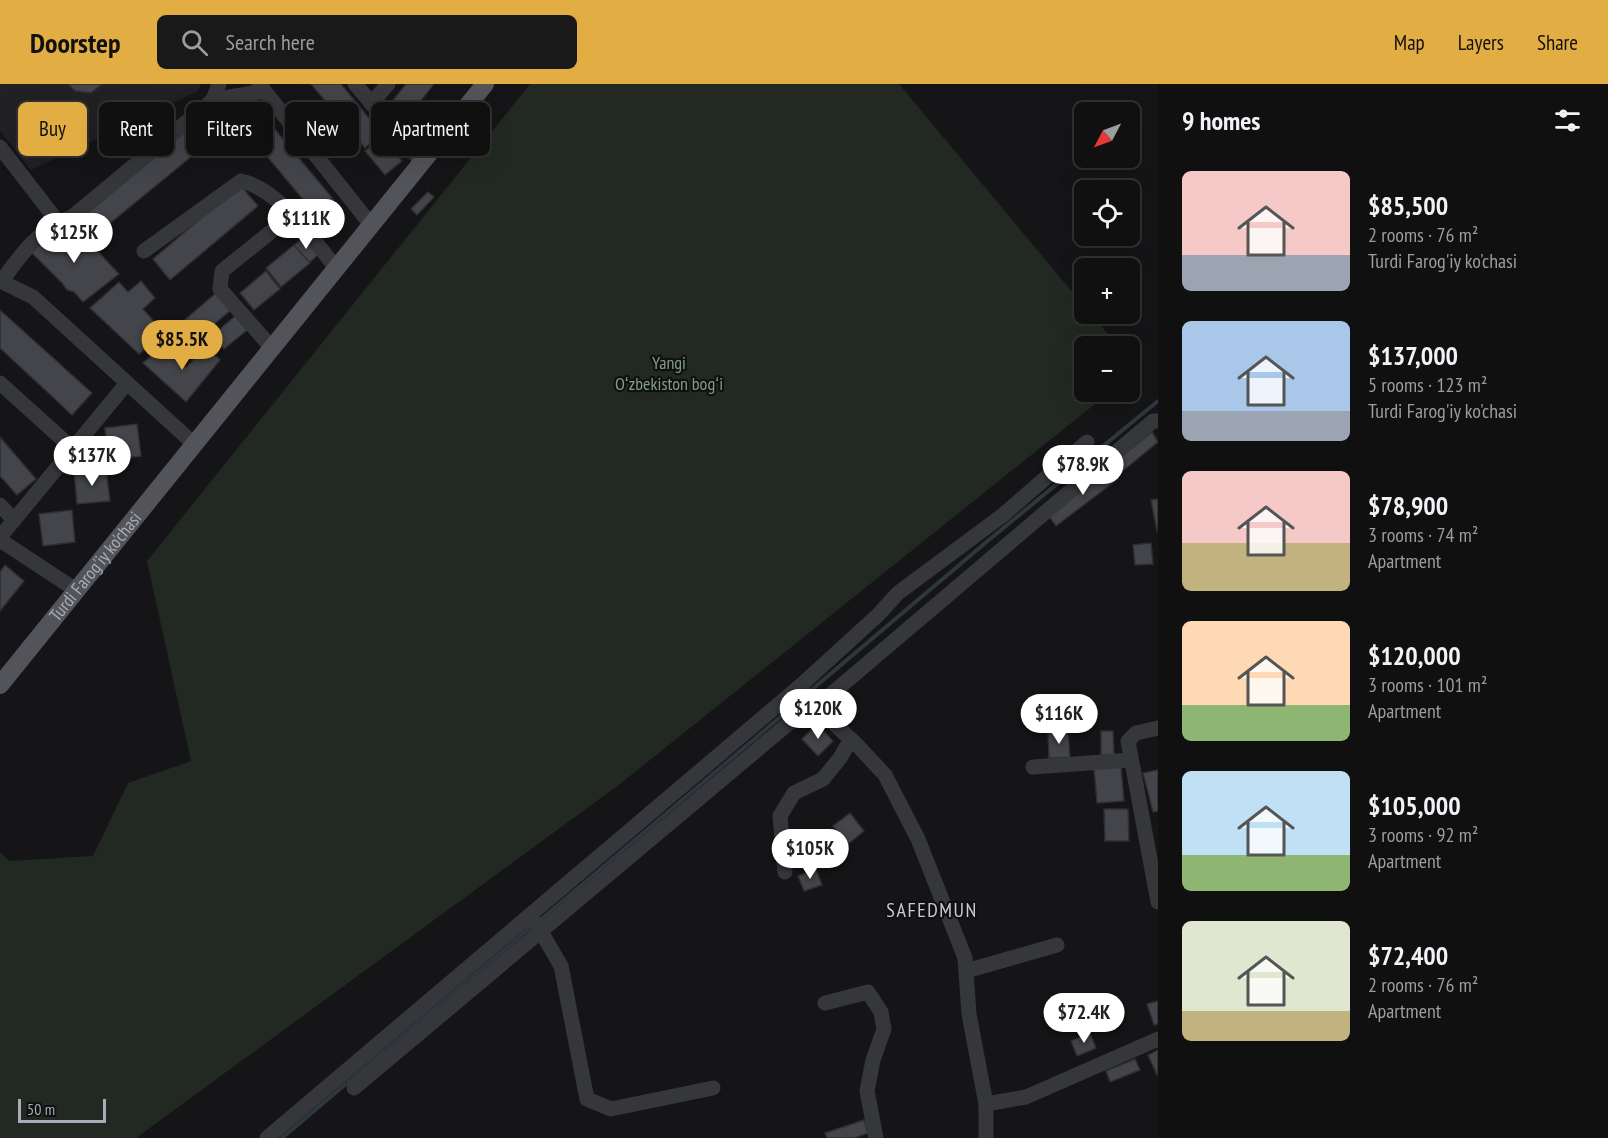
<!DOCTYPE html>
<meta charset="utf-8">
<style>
body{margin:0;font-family:"PT Sans Narrow",sans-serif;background:#19191a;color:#f1f3f6;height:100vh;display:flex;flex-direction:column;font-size:22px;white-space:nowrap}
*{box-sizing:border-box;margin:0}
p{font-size:20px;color:#9c9d9f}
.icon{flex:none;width:33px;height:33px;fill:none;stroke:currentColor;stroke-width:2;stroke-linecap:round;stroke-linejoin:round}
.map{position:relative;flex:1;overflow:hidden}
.sheet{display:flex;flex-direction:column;background:#101011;width:450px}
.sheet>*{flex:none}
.banner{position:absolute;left:18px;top:18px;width:570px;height:54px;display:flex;gap:12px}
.needle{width:39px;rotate:229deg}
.buttons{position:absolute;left:1074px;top:18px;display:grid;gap:12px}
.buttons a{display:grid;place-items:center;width:66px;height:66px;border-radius:9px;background:#101011;box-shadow:0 6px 24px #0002,0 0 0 2px #303031;font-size:30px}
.scale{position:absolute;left:18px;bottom:15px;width:88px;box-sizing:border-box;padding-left:6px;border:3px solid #a8acb6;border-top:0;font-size:16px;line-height:21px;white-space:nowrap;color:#a8acb6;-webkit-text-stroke:4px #101012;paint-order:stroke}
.price{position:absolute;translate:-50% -51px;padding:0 14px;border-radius:21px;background:#fff;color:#222;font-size:20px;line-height:39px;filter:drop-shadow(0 2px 3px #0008)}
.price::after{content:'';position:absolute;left:50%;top:36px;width:18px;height:14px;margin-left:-9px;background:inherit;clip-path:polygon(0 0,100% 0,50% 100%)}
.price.current{background:#e2ad42;color:#111}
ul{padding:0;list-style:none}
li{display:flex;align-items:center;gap:18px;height:150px;padding:0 24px}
li span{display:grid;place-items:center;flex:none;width:168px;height:120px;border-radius:9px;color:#555}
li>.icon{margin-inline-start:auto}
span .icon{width:72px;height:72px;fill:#fffc;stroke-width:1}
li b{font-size:26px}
h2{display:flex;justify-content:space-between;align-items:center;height:72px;padding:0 24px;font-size:26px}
.chip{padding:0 21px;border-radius:9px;background:#101011;box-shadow:0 6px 24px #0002,0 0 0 2px #303031;font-size:21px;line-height:54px}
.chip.current{background:#e2ad42;color:#111}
header{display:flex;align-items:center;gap:36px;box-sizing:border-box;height:84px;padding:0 30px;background:#e2ad42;color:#111}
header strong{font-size:28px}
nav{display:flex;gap:33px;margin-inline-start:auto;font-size:21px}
.search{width:420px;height:54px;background:#19191a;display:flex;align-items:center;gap:15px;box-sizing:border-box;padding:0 21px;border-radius:9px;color:#9c9d9f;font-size:22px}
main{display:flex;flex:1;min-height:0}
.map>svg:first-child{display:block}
.built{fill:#212124}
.green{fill:#222922}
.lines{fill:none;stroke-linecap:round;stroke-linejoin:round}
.stream{stroke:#2f373e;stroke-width:4}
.building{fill:#44454a;stroke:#2f2f32;stroke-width:1.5}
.minor{stroke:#36373b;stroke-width:15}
.major{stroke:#53545a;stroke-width:18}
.labels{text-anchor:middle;stroke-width:4.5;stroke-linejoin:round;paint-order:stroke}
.park-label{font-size:18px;fill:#819f83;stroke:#101012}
.street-label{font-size:18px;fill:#a8acb6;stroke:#101012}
.neighbourhood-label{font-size:20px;letter-spacing:1.5px;fill:#c9cbd2;stroke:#101012}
</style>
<header>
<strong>Doorstep</strong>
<div class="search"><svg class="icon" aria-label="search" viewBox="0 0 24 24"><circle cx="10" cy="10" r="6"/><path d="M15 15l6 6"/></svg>Search here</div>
<nav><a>Map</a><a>Layers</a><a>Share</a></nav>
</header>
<main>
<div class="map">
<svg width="1158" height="1054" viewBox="0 0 1158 1054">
<rect width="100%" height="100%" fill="#151517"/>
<!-- built -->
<path class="built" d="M0 0H201L198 7 31 86 0 47Z"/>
<!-- green -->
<path class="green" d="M530 0H899L1084 222V230H1091L1118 262H1084V308H1110L620 700 136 1054H0V768L9 777 93 772 128 699 191 677 147 477Z"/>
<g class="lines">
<!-- stream -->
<g class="stream">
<path d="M809 608 990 455 1158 317"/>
<path d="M539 837 804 613"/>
<path d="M282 1054 533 841"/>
</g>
</g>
<!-- building -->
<g class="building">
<path d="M68 0H102L91 9 75 7Z"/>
<path d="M311 0H341L381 49 365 64Z"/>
<path d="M406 0H434L404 38 387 24Z"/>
<path d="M252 18 334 116 316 131 234 33Z"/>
<path d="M210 27 225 45 92 154 78 137Z"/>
<path d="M382 53 402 77 385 91 365 67Z"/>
<path d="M240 101 258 122 170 196 153 175Z"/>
<path d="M428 108 434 113 417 131 411 125Z"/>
<path d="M57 142 81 169 92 161 119 190 83 218 74 208 67 206 63 200 28 165Z"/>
<path d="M304 153 318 171 309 179 294 161Z"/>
<path d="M294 161 310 179 281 203 266 184Z"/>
<path d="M266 187 280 205 254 226 240 209Z"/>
<path d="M141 197 155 214 143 225 164 249 139 270 90 224 119 198 128 208Z"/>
<path d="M216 209 231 226 206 247 198 239 172 260 166 252Z"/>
<path d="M0 226 92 309 72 331 0 264Z"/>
<path d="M235 232 247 246 224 265 212 252Z"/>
<path d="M207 262 220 276 186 318 143 279 160 264 186 283Z"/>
<path d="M137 340 141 372 108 376 105 344Z"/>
<path d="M1152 348 1158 358 1119 390 1111 381Z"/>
<path d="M0 353 36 395 17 411 0 392Z"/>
<path d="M1109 383 1118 395 1056 442 1048 431Z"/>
<path d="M106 385 110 417 77 420 74 388Z"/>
<path d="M1158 415V446L1157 447 1151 416Z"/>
<path d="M72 426 75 458 43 462 39 430Z"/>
<path d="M1151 459 1153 480 1135 481 1133 461Z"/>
<path d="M5 481 24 497 0 527V488Z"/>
<path d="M817 640 833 657 818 672 802 655Z"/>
<path d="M1068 647 1070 673 1049 674 1048 648Z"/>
<path d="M1101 647H1113L1114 671H1101Z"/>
<path d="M1121 683 1124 717 1097 719 1094 685Z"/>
<path d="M1158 686V727L1153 728 1143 689Z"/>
<path d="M1104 725H1128L1129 757H1105Z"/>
<path d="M850 729 864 747 847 761 833 742Z"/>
<path d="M816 785 822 801 804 807 798 792Z"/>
<path d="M1158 917V940L1154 941 1147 920Z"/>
<path d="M1090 949 1096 964 1077 972 1071 957Z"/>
<path d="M1158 966V991H1157L1148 971Z"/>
<path d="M1135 975 1140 986 1110 998 1106 987Z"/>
<path d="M864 1036 868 1049 854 1054H827L825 1049Z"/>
</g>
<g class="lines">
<!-- minor -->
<g class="minor">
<path d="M259 0 372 142"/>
<path d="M355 0 422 78"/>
<path d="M213 16 264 7"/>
<path d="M371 20 388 0"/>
<path d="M0 63 58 138"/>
<path d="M144 167 241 97C279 105 313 156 337 185"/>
<path d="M0 197 33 213 194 360"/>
<path d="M2 197C20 171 41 143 72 133L213 16 219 0"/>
<path d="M272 264 220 205 222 187 292 131"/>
<path d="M0 299 72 364"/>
<path d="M0 421 13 435"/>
<path d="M0 453 127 299"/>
<path d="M0 456 76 506"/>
<path d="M799 603 816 623 858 662 885 691 918 755 965 874 969 930 986 1020 1026 1013 1158 955"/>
<path d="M816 623 1153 337H1158"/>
<path d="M1158 644 1136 649 1128 657 1158 818"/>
<path d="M1033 683 1131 676"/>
<path d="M785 788 780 732 794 709 823 695 840 674 851 655"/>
<path d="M536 839 561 882 587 1015 611 1025 713 1004"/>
<path d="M966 887 1057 861"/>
<path d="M825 919 868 908 881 928 884 945 873 976 867 1007 876 1054"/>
<path d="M354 1004 813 619"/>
<path d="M986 1020V1054"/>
<path d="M267 1054 799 603 878 531 898 509 1003 431 1087 358"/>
</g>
<!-- major -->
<path class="major" id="s1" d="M0 601 485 0"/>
</g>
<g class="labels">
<!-- park labels -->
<g class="park-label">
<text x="669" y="285">Yangi<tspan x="669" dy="21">Oʻzbekiston bogʻi</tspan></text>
</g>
<!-- street labels -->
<g class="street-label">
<text dy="6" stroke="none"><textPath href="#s1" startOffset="152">Turdi Farog'iy ko'chasi</textPath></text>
</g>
<!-- neighbourhood labels -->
<g class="neighbourhood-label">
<text x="932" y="833">SAFEDMUN</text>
</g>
</g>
</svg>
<div class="buttons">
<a><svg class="needle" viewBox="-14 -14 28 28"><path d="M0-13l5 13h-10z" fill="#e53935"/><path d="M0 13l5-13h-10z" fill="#9c9d9f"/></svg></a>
<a><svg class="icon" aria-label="locate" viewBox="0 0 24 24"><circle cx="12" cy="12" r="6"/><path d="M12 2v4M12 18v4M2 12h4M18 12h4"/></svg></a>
<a>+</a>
<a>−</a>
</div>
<div class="scale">50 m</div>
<b class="price" style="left:306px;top:166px">$111K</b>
<b class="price" style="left:74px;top:180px">$125K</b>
<b class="price current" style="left:182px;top:287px">$85.5K</b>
<b class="price" style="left:92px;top:403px">$137K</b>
<b class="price" style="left:1083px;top:412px">$78.9K</b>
<b class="price" style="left:818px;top:656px">$120K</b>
<b class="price" style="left:1059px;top:661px">$116K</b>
<b class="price" style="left:810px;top:796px">$105K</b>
<b class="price" style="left:1084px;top:960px">$72.4K</b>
<div class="banner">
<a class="chip current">Buy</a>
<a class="chip">Rent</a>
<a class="chip">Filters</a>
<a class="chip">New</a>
<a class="chip">Apartment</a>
</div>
</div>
<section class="sheet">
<h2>9 homes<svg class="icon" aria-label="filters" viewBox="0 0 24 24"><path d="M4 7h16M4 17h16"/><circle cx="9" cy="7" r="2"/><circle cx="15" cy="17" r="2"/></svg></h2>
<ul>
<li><span style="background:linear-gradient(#f6c9c9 70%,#9aa5b1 0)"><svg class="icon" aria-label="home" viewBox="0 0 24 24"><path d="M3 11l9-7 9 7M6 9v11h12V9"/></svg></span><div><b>$85,500</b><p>2 rooms · 76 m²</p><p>Turdi Farog'iy ko'chasi</p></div></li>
<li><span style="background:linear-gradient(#a9c7e8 75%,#9aa5b1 0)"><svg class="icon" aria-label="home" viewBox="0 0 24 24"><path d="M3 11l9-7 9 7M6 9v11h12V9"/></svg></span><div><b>$137,000</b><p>5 rooms · 123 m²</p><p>Turdi Farog'iy ko'chasi</p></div></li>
<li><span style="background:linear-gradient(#f6c9c9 60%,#c2b280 0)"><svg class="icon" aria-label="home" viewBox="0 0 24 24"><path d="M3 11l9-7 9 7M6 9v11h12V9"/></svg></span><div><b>$78,900</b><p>3 rooms · 74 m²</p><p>Apartment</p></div></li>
<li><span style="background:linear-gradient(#ffd9b3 70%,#8fb573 0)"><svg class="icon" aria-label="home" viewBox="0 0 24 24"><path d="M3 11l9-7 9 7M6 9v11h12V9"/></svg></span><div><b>$120,000</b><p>3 rooms · 101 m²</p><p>Apartment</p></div></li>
<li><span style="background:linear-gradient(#bfe0f5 70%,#8fb573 0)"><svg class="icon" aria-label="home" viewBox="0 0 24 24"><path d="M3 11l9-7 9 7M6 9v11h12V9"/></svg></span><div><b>$105,000</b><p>3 rooms · 92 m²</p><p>Apartment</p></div></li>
<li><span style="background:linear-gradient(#dfe7d0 75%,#c2b280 0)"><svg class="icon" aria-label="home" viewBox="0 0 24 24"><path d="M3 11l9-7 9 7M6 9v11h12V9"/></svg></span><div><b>$72,400</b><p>2 rooms · 76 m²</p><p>Apartment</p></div></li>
</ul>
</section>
</main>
